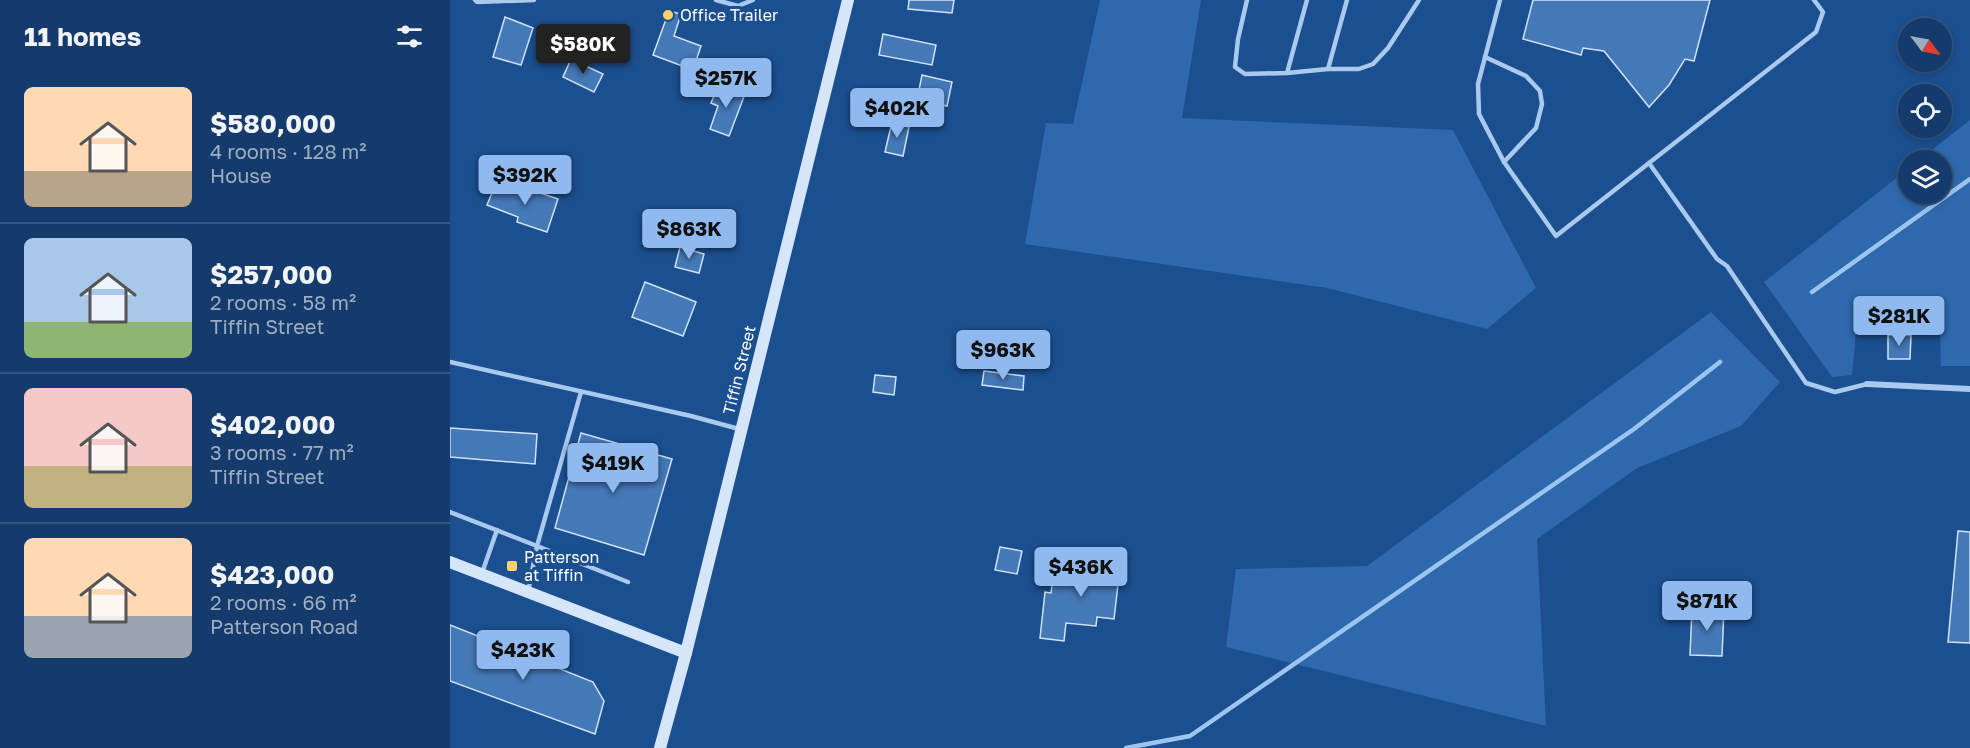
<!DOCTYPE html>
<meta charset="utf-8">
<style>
body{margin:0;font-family:"Golos Text",sans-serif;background:#1d4271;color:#f1f3f6;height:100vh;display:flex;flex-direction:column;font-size:22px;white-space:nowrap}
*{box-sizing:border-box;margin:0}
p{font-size:20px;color:#9dadc1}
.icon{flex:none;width:33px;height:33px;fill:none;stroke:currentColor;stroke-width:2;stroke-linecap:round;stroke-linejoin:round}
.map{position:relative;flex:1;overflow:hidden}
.details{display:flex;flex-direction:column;background:#143b6b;width:450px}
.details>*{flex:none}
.needle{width:39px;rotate:122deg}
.buttons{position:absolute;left:1448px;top:18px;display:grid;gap:12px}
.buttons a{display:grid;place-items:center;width:54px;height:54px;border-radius:50%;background:#143b6b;box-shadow:0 3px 9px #0003,0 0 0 2px #33557e;font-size:30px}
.price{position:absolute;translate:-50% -51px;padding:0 14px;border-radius:6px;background:#90b9f0;color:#111;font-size:20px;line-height:39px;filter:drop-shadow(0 2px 3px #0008)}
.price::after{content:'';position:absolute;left:50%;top:36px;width:18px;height:14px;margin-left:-9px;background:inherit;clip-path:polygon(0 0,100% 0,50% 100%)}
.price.on{background:#222;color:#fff}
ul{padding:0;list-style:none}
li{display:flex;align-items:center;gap:18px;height:150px;padding:0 24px}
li+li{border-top:2px solid #33557e}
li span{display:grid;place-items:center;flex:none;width:168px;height:120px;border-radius:9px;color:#555}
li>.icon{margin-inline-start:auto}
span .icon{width:72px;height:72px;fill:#fffc;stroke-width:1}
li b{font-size:26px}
h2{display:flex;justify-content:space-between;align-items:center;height:72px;padding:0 24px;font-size:26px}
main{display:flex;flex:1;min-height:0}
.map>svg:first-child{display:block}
.green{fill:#2e69ad}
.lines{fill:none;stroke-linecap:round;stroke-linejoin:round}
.stream{stroke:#9cc4f0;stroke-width:4.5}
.building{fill:#4478b7;stroke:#cfe3fa;stroke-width:1.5}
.lane{stroke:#a9c9ee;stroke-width:4.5}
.street{stroke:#a9c9ee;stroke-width:6}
.secondary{stroke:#d6e6fa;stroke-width:12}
.poi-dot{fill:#ffd166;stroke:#1b4f8f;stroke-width:2}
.labels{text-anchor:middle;stroke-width:6;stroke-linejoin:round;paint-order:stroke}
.poi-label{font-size:16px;fill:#fff;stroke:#1b4f8f;text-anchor:start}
.street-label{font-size:16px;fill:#fff;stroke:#1b4f8f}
</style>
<main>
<section class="details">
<h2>11 homes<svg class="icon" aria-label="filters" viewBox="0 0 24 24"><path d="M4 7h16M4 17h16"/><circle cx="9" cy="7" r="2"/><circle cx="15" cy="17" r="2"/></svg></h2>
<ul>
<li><span style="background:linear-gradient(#ffd9b3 70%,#b9a48a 0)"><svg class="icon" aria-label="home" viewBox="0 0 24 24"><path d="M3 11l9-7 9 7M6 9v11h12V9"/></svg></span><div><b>$580,000</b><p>4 rooms · 128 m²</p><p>House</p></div></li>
<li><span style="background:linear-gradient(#a9c7e8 70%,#8fb573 0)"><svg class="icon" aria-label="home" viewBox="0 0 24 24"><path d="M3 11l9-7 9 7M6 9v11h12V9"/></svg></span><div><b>$257,000</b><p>2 rooms · 58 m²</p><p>Tiffin Street</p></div></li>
<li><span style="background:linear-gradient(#f6c9c9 65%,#c2b280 0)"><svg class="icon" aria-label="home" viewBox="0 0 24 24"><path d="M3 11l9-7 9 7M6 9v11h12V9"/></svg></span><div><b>$402,000</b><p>3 rooms · 77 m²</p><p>Tiffin Street</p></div></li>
<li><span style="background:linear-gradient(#ffd9b3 65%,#9aa5b1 0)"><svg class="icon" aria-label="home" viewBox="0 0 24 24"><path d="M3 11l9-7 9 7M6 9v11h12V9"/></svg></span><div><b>$423,000</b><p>2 rooms · 66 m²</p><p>Patterson Road</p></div></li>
</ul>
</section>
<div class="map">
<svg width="1520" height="748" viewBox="0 0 1520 748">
<rect width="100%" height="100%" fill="#1b4f8f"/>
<!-- green -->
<g class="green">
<path d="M650 0H751L732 118 1003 130 1086 288 1037 329 877 288 575 244 596 123 623 124Z"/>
<path d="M1520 120V366H1491L1489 296 1409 300 1402 375 1382 377 1314 282 1458 169V194H1491V160H1469Z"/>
<path d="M1261 312 1330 382 1291 426 1187 468 1087 539 1096 726 776 647 786 569 917 566Z"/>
</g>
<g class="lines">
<!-- stream -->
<g class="stream">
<path d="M1362 292 1520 179"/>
<path d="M676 748 740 736 1184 429 1270 362"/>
</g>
</g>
<!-- building -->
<g class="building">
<path d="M459 0H504L502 13 458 9Z"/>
<path d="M1083 0H1260L1244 61 1235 59 1219 85 1199 107 1154 51 1133 48 1131 55 1073 39Z"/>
<path d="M219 11 231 14 224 36 251 46 243 70 203 55Z"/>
<path d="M55 17 83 28 71 65 43 57Z"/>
<path d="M433 34 486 45 482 65 429 55Z"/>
<path d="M121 59 153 74 144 92 113 77Z"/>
<path d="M472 75 502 82 497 106 467 100Z"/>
<path d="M269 84 295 94 279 136 260 129 268 106 261 103Z"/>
<path d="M442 122 459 127 453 156 435 152Z"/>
<path d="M46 183 76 195 78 189 108 199 97 232 67 222 68 217 37 205Z"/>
<path d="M230 247 254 254 249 273 225 267Z"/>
<path d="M195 282 246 302 233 336 182 317Z"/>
<path d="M1438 335H1461L1460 359H1438Z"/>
<path d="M534 371 574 376 573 390 532 385Z"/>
<path d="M425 375 446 377 444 395 423 392Z"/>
<path d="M0 428 87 434 85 464 0 457Z"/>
<path d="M131 433 222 459 194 555 105 528Z"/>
<path d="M1508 531 1520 532V643L1498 642Z"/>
<path d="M550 547 572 551 567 574 545 570Z"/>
<path d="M638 555 671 559 664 619 647 617 646 626 616 623 614 641 590 638 595 592 601 593 603 576 635 580Z"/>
<path d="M1242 608 1274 609 1272 656 1240 655Z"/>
<path d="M0 625 143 682 154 701 145 734 0 681Z"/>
</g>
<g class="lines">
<!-- lane -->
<g class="lane">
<path d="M25 0 27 2 84 0"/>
<path d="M266 0 288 6 303 0"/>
<path d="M797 0 788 39 785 67 795 74 837 73 857 0"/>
<path d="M1050 0 1028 84 1029 114 1054 162 1106 236 1366 32 1373 12 1364 0"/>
<path d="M1035 57 1076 76 1090 91 1092 104 1086 128 1054 162"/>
<path d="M878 69 897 0"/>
<path d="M837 73 878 69H909L923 64 938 48 969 0"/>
<path d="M1199 163 1267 259 1277 266 1356 383 1385 392 1417 384"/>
<path d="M0 362 241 416 289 429"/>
<path d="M131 392 87 546 178 582"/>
<path d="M0 512 87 546 78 592"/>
<path d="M32 573 47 530"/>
</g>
<!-- street -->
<path class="street" d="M1417 384 1520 389"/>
<!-- secondary -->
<g class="secondary">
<path d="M0 562 236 653"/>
<path d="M210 748 236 653 398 0"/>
</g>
</g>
<!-- markers -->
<g class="poi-dot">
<circle cx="218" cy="15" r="6"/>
<rect x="56" y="560" width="12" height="12" rx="3"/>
</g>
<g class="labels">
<!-- poi labels -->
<g class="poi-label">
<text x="230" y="21">Office Trailer</text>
<text x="74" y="563">Patterson<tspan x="74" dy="18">at Tiffin</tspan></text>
</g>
<!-- street labels -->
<g class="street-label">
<text transform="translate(289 370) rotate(-76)" y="6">Tiffin Street</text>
</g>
</g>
</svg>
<div class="buttons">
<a><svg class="needle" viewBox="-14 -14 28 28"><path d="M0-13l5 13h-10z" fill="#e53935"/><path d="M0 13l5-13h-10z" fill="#9dadc1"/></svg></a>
<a><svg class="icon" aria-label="locate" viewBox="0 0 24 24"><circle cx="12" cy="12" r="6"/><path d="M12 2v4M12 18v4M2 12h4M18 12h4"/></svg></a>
<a><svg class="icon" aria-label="layers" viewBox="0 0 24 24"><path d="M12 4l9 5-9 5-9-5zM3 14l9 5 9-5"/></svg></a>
</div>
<b class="price on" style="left:133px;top:75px">$580K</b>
<b class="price" style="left:276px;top:109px">$257K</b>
<b class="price" style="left:447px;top:139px">$402K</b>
<b class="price" style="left:75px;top:206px">$392K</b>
<b class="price" style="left:239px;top:260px">$863K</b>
<b class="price" style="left:1449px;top:347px">$281K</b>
<b class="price" style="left:553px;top:381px">$963K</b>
<b class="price" style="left:163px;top:494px">$419K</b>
<b class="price" style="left:631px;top:598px">$436K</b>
<b class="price" style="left:1257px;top:632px">$871K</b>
<b class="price" style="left:73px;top:681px">$423K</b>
</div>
</main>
